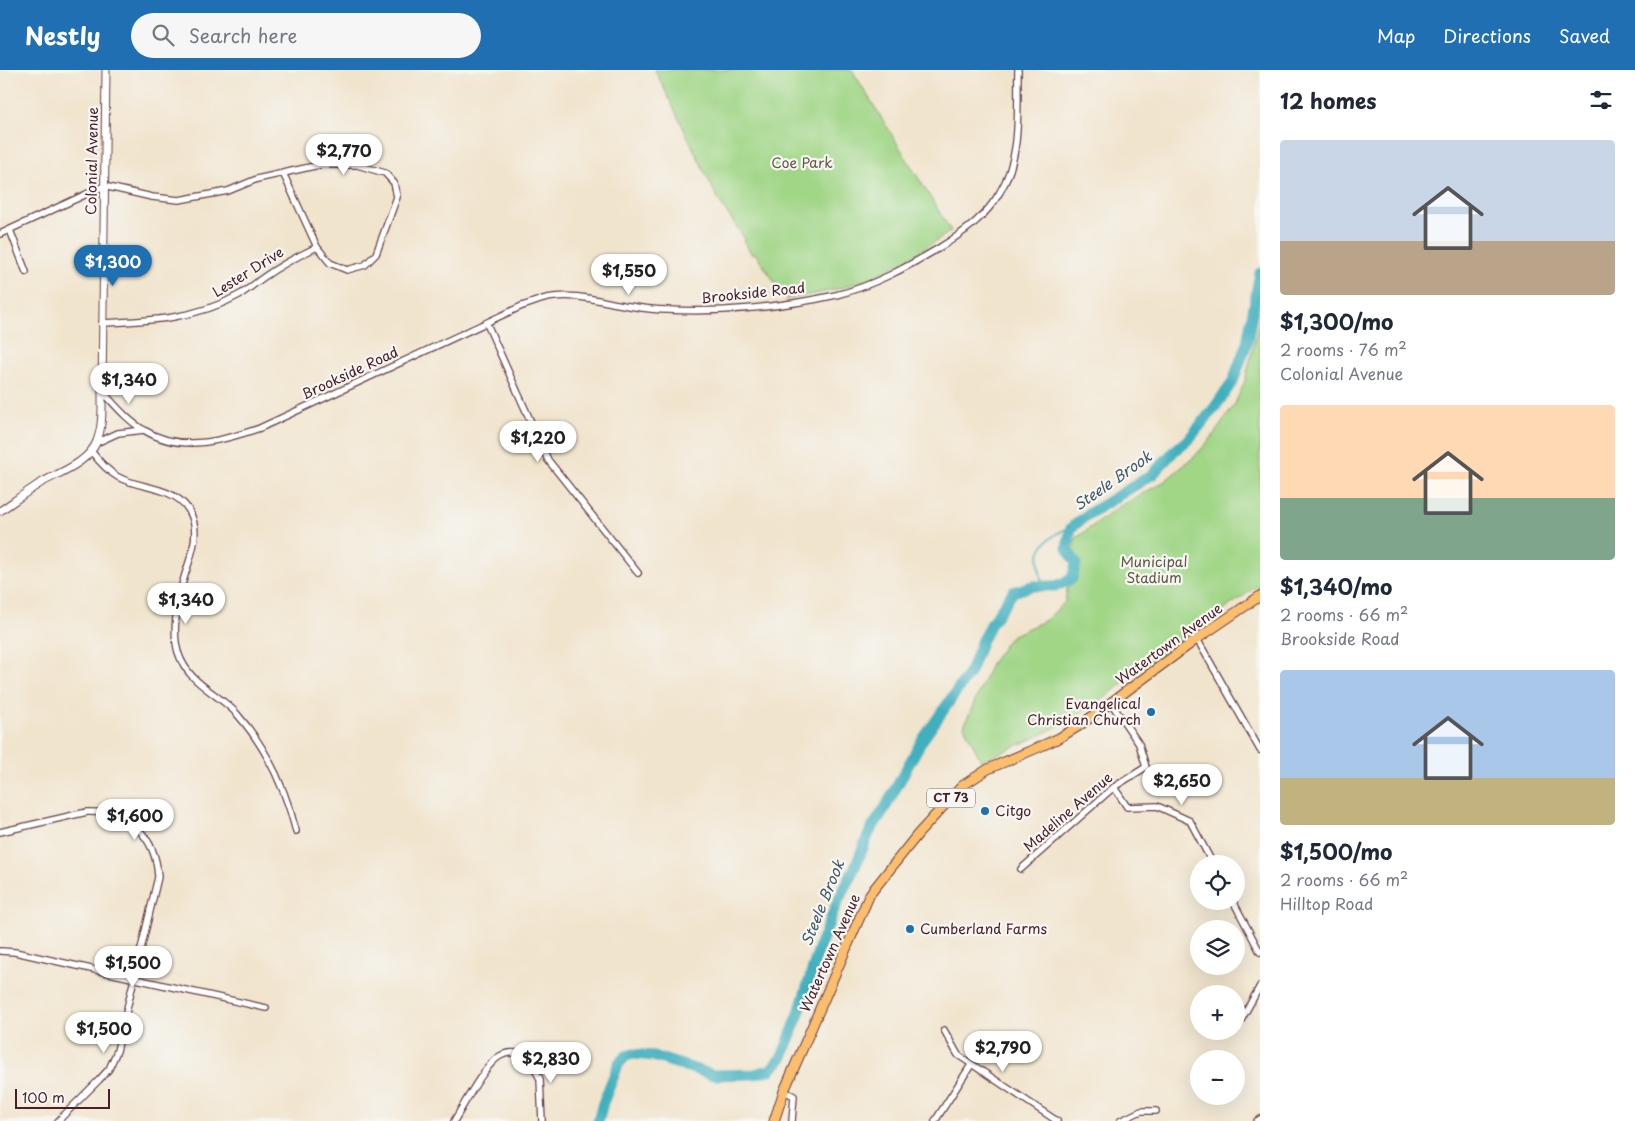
<!DOCTYPE html>
<meta charset="utf-8">
<style>
body{margin:0;font-family:"Playpen Sans",sans-serif;background:#f6f6f7;color:#1f2937;height:100vh;display:flex;flex-direction:column;font-size:19px;white-space:nowrap}
*{box-sizing:border-box;margin:0}
p{font-size:16px;color:#747a83}
.icon{flex:none;width:28px;height:28px;fill:none;stroke:currentColor;stroke-width:2;stroke-linecap:round;stroke-linejoin:round}
.map{position:relative;flex:1;overflow:hidden}
.sheet{display:flex;flex-direction:column;background:#fff;width:375px}
.sheet>*{flex:none}
.fabs{position:absolute;left:1190px;top:785px;display:grid;gap:10px}
.fabs a{display:grid;place-items:center;width:55px;height:55px;border-radius:50%;background:#fff;box-shadow:0 5px 20px #0002;font-size:25px}
.scale{position:absolute;left:15px;bottom:12px;width:95px;box-sizing:border-box;padding-left:5px;border:2px solid #4a1f2b;border-top:0;font-size:14px;line-height:18px;white-space:nowrap;color:#4a1f2b;-webkit-text-stroke:4px #f6f6f2;paint-order:stroke}
.price{position:absolute;translate:-50% -42px;padding:0 11px;border-radius:18px;background:#fff;color:#222;font-size:16px;line-height:32px;filter:drop-shadow(0 1px 2px #0008)}
.price::after{content:'';position:absolute;left:50%;top:30px;width:15px;height:11px;margin-left:-8px;background:inherit;clip-path:polygon(0 0,100% 0,50% 100%)}
.price.current{background:#1f6fb2;color:#fff}
ul{padding:0;list-style:none}
li{display:grid;align-content:center;gap:10px;height:265px;padding:0 20px}
li span{display:grid;place-items:center;height:155px;border-radius:5px;color:#555}
li>.icon{margin-inline-start:auto}
span .icon{width:90px;height:90px;fill:#fffc;stroke-width:1}
li b{font-size:21px}
h2{display:flex;justify-content:space-between;align-items:center;height:60px;padding:0 20px;font-size:21px}
header{display:flex;align-items:center;gap:30px;box-sizing:border-box;height:70px;padding:0 25px;background:#1f6fb2;color:#fff}
header strong{font-size:24px}
nav{display:flex;gap:28px;margin-inline-start:auto;font-size:18px}
.search{width:350px;height:45px;background:#f6f6f7;display:flex;align-items:center;gap:12px;box-sizing:border-box;padding:0 18px;border-radius:28px;color:#747a83;font-size:19px}
main{display:flex;flex:1;min-height:0}
.map>svg:first-child{display:block}
.green{fill:#a1d687;stroke:#767a59}
.lines{fill:none;stroke-linecap:round;stroke-linejoin:round}
.stream{stroke:#41afbe;stroke-width:2}
.river{stroke:#41afbe;stroke-width:11}
.minor-casing{stroke:#633d43;stroke-width:8}
.tertiary-casing{stroke:#633d43;stroke-width:9}
.primary-casing{stroke:#633d43;stroke-width:11}
.minor{stroke:#fff;stroke-width:5.5}
.tertiary{stroke:#fff;stroke-width:7}
.primary{stroke:#fbbd6e;stroke-width:9}
.poi-dot{fill:#1f6fb2;stroke:#f6f6f2;stroke-width:2}
.labels{text-anchor:middle;stroke-width:4.5;stroke-linejoin:round;paint-order:stroke}
.shield{fill:#f6f6f2;stroke:#7e6067;stroke-width:1}
.shield-label{font-size:12px;font-weight:bold;fill:#4a1f2b}
.street-label{font-size:14px;fill:#4a1f2b;stroke:#f6f6f2}
.park-label{font-size:14px;fill:#645647;stroke:#f6f6f2}
.poi-label{font-size:14px;fill:#4a1f2b;stroke:#f6f6f2;text-anchor:start}
.water-label{font-size:15px;font-style:italic;fill:#465966;stroke:#f6f6f2}
</style>
<header>
<strong>Nestly</strong>
<div class="search"><svg class="icon" aria-label="search" viewBox="0 0 24 24"><circle cx="10" cy="10" r="6"/><path d="M15 15l6 6"/></svg>Search here</div>
<nav><a>Map</a><a>Directions</a><a>Saved</a></nav>
</header>
<main>
<div class="map">
<svg width="1260" height="1051" viewBox="0 0 1260 1051">
<rect width="100%" height="100%" fill="#f6f6f2"/>
<filter id="ink" filterUnits="userSpaceOnUse"><feTurbulence type="fractalNoise" baseFrequency=".02" numOctaves="2"/><feDisplacementMap in="SourceGraphic" scale="10" xChannelSelector="R" yChannelSelector="G"/><feConvolveMatrix kernelMatrix="1 2 1 2 8 2 1 2 1" color-interpolation-filters="sRGB"/></filter>
<filter id="wash" filterUnits="userSpaceOnUse"><feTurbulence type="fractalNoise" baseFrequency=".0096" numOctaves="4" result="noise"/><feDisplacementMap in="SourceGraphic" scale="20" xChannelSelector="R" yChannelSelector="G"/><feGaussianBlur stdDeviation="1.12" result="paint"/><feColorMatrix in="noise" values="0 0 0 0 0 0 0 0 0 0 0 0 0 0 0 0 0 1.4 0 .05"/><feComposite in="paint" operator="in"/></filter>
<g filter="url(#wash)">
<rect width="100%" height="100%" fill="#f1e4cd"/>
<!-- green -->
<g class="green">
<path d="M655 0H852L951 161C921 181 891 201 857 213 834 221 810 225 786 229L755 183 752 185 743 170 745 169 719 131Z"/>
<path d="M1260 248V514L1132 605 1106 627 1072 648 1039 666 981 691 964 656 992 592 1011 566 1046 550 1065 532 1075 469 1117 438 1165 411 1195 386 1212 367 1234 336 1245 311Z"/>
</g>
<g class="lines">
<!-- stream -->
<path class="stream" d="M1042 516C1041 506 1036 488 1041 479 1046 469 1061 460 1071 458"/>
<!-- river -->
<path class="river" d="M598 1051 603 1033 619 993 626 986 633 984 653 986 713 1005 754 1004 770 1000 781 989 798 946 820 875 837 833 855 797 870 761 885 738 921 672 970 602 982 570 992 552 1013 522 1032 516H1056L1072 509 1076 493 1067 478 1071 458 1087 445 1153 404 1174 381 1189 369 1215 337 1233 311 1247 273 1260 203"/>
</g>
</g>
<g filter="url(#ink)">
<g class="lines">
<!-- minor casing -->
<g class="minor-casing">
<g id="minor">
<path d="M10 160 26 202"/>
<path d="M0 164 104 116 152 127 179 130 228 121 257 109 310 97 320 95H357L385 103 394 113 397 127 376 184 365 195 347 200 330 193 317 177 283 103"/>
<path d="M102 253C149 251 196 249 239 225 248 220 255 213 264 207 281 195 298 186 317 177"/>
<path d="M487 254 548 390 638 503"/>
<path d="M102 321C115 335 128 351 144 360 181 383 222 371 260 358L522 236C530 234 538 230 547 228 575 222 602 232 629 236 641 238 654 240 667 240 721 243 783 237 836 225 873 216 907 197 939 178 963 163 986 147 1000 122 1022 86 1017 40 1018 0"/>
<path d="M96 373 118 363 144 360"/>
<path d="M91 381C98 390 107 401 118 407 140 419 173 416 188 439 204 463 188 491 182 515 177 536 172 561 178 582 188 614 217 622 237 644 267 678 285 718 296 761"/>
<path d="M1197 569 1260 680"/>
<path d="M1114 717 1127 737 1157 736 1190 751 1213 794"/>
<path d="M0 762 87 742C129 741 156 766 158 807L117 981 109 999 99 1010 58 1051"/>
<path d="M1021 799 1114 717 1146 697 1139 674 1111 633"/>
<path d="M1233 831 1260 882"/>
<path d="M0 881 15 882 266 938"/>
<path d="M1239 954 1260 916"/>
<path d="M944 960 958 985 1057 1051"/>
<path d="M784 1021 794 1026 792 1051"/>
<path d="M454 1051C464 1035 485 994 500 986 509 981 518 983 527 984L540 1009 542 1051"/>
<path d="M935 1051 971 995"/>
<path d="M1120 1051 1141 1041H1156"/>
<path d="M1257 1051 1260 1049"/>
</g>
</g>
<!-- tertiary casing -->
<g class="tertiary-casing">
<path id="tertiary" d="M0 441C13 432 25 423 39 414 57 403 88 394 97 371 103 355 102 337 102 321L106 0"/>
</g>
<!-- primary casing -->
<g class="primary-casing">
<path id="primary" d="M774 1051 784 1021 870 824 918 764 962 716 988 699 1037 678 1059 668 1079 656 1197 569 1260 526"/>
</g>
<!-- minor -->
<use href="#minor" class="minor"/>
<!-- tertiary -->
<use href="#tertiary" class="tertiary"/>
<!-- primary -->
<use href="#primary" class="primary"/>
</g>
</g>
<!-- markers -->
<g class="poi-dot">
<circle cx="1151" cy="642" r="5"/>
<circle cx="985" cy="741" r="5"/>
<circle cx="910" cy="859" r="5"/>
</g>
<g class="labels">
<!-- shield labels -->
<rect class="shield" x="927" y="718.5" width="48" height="19" rx="4"/>
<g class="shield-label">
<text x="951" y="732">CT 73</text>
</g>
<!-- street labels -->
<g class="street-label">
<text transform="translate(92 91) rotate(-89)" y="5">Colonial Avenue</text>
<text transform="translate(248 202) rotate(-32)" y="5">Lester Drive</text>
<text transform="translate(753 223) rotate(-6)" y="5">Brookside Road</text>
<text transform="translate(350 303) rotate(-25)" y="5">Brookside Road</text>
<text transform="translate(1169 574) rotate(-36)" y="5">Watertown Avenue</text>
<text transform="translate(1068 742) rotate(-41)" y="5">Madeline Avenue</text>
<text transform="translate(830 883) rotate(-66)" y="5">Watertown Avenue</text>
</g>
<!-- park labels -->
<g class="park-label">
<text x="802" y="98">Coe Park</text>
<text x="1154" y="497">Municipal<tspan x="1154" dy="16">Stadium</tspan></text>
</g>
<!-- poi labels -->
<g class="poi-label">
<text x="1141" y="639" text-anchor="end">Evangelical<tspan x="1141" dy="16">Christian Church</tspan></text>
<text x="995" y="746">Citgo</text>
<text x="920" y="864">Cumberland Farms</text>
</g>
<!-- water labels -->
<g class="water-label">
<text transform="translate(1113 411) rotate(-35)" y="5">Steele Brook</text>
<text transform="translate(823 833) rotate(-68)" y="5">Steele Brook</text>
</g>
</g>
</svg>
<div class="fabs">
<a><svg class="icon" aria-label="locate" viewBox="0 0 24 24"><circle cx="12" cy="12" r="6"/><path d="M12 2v4M12 18v4M2 12h4M18 12h4"/></svg></a>
<a><svg class="icon" aria-label="layers" viewBox="0 0 24 24"><path d="M12 4l9 5-9 5-9-5zM3 14l9 5 9-5"/></svg></a>
<a>+</a>
<a>−</a>
</div>
<div class="scale">100 m</div>
<b class="price" style="left:344px;top:106px">$2,770</b>
<b class="price current" style="left:113px;top:217px">$1,300</b>
<b class="price" style="left:629px;top:226px">$1,550</b>
<b class="price" style="left:129px;top:335px">$1,340</b>
<b class="price" style="left:538px;top:393px">$1,220</b>
<b class="price" style="left:186px;top:555px">$1,340</b>
<b class="price" style="left:1182px;top:736px">$2,650</b>
<b class="price" style="left:135px;top:771px">$1,600</b>
<b class="price" style="left:133px;top:918px">$1,500</b>
<b class="price" style="left:104px;top:984px">$1,500</b>
<b class="price" style="left:1003px;top:1003px">$2,790</b>
<b class="price" style="left:551px;top:1014px">$2,830</b>
</div>
<section class="sheet">
<h2>12 homes<svg class="icon" aria-label="filters" viewBox="0 0 24 24"><path d="M4 7h16M4 17h16"/><circle cx="9" cy="7" r="2"/><circle cx="15" cy="17" r="2"/></svg></h2>
<ul>
<li><span style="background:linear-gradient(#c9d6e8 65%,#b9a48a 0)"><svg class="icon" aria-label="home" viewBox="0 0 24 24"><path d="M3 11l9-7 9 7M6 9v11h12V9"/></svg></span><div><b>$1,300/mo</b><p>2 rooms · 76 m²</p><p>Colonial Avenue</p></div></li>
<li><span style="background:linear-gradient(#ffd9b3 60%,#7fa58c 0)"><svg class="icon" aria-label="home" viewBox="0 0 24 24"><path d="M3 11l9-7 9 7M6 9v11h12V9"/></svg></span><div><b>$1,340/mo</b><p>2 rooms · 66 m²</p><p>Brookside Road</p></div></li>
<li><span style="background:linear-gradient(#a9c7e8 70%,#c2b280 0)"><svg class="icon" aria-label="home" viewBox="0 0 24 24"><path d="M3 11l9-7 9 7M6 9v11h12V9"/></svg></span><div><b>$1,500/mo</b><p>2 rooms · 66 m²</p><p>Hilltop Road</p></div></li>
</ul>
</section>
</main>
